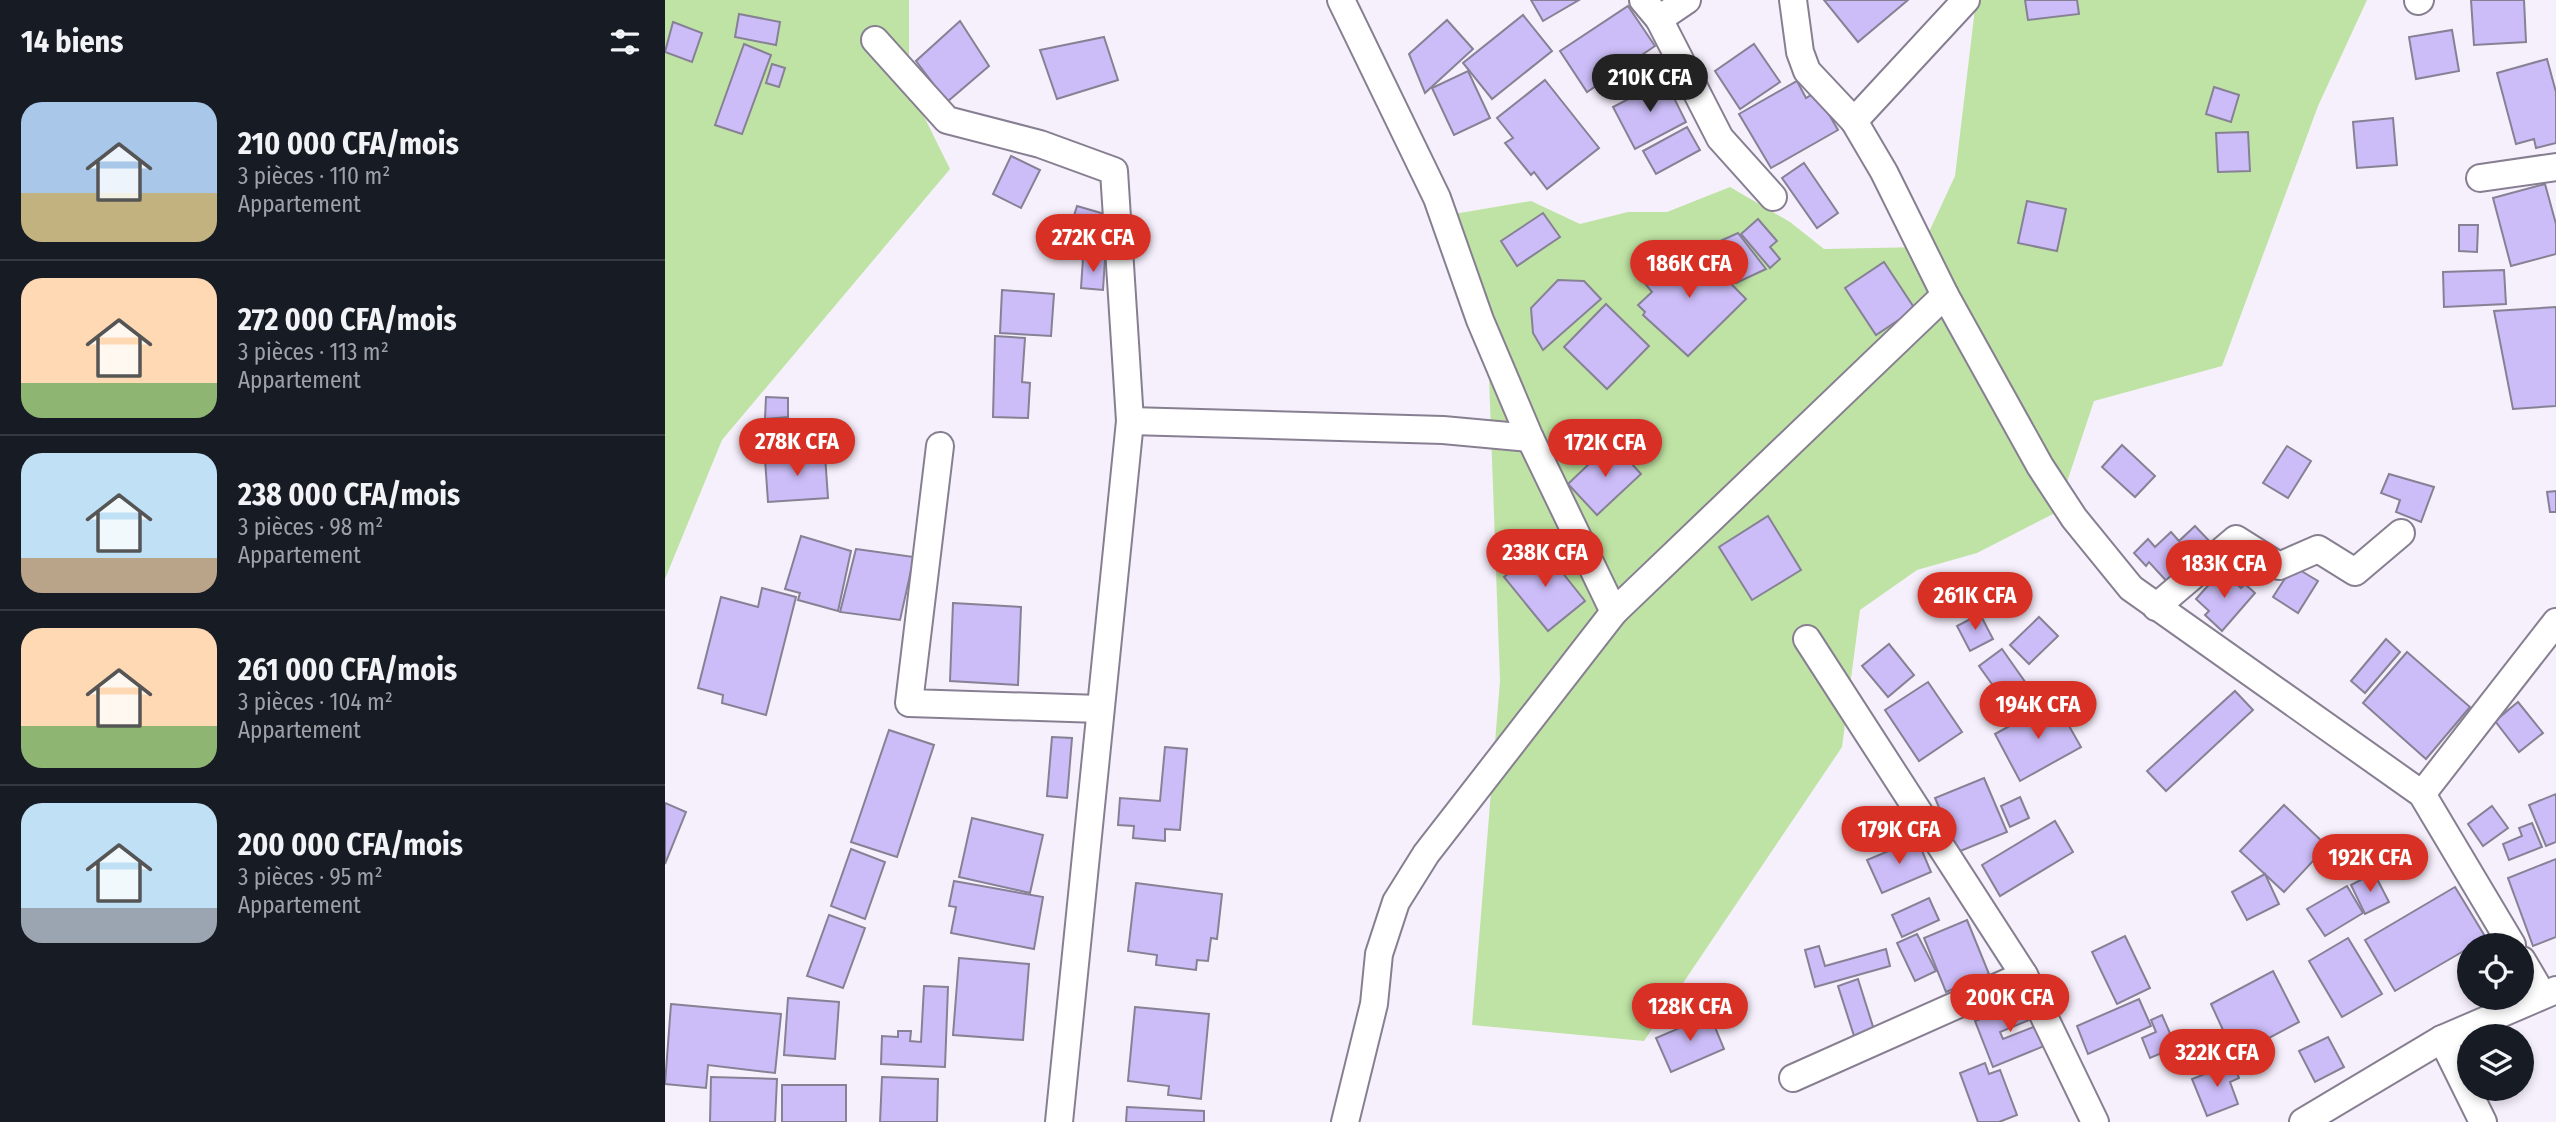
<!DOCTYPE html>
<html lang="fr">
<meta charset="utf-8">
<style>
body{margin:0;font-family:"Fira Sans Condensed",sans-serif;background:#242831;color:#f1f3f6;height:100vh;display:flex;flex-direction:column;font-size:26px;white-space:nowrap}
*{box-sizing:border-box;margin:0}
p{font-size:23px;color:#9ea1a6}
.icon{flex:none;width:38px;height:38px;fill:none;stroke:currentColor;stroke-width:2;stroke-linecap:round;stroke-linejoin:round}
.map{position:relative;flex:1;overflow:hidden}
.panel{display:flex;flex-direction:column;background:#171b24;width:665px}
.panel>*{flex:none}
.fabs{position:absolute;left:1792px;top:933px;display:grid;gap:14px}
.fabs a{display:grid;place-items:center;width:77px;height:77px;border-radius:50%;background:#171b24;box-shadow:0 4px 10px #0003;font-size:35px}
.price{position:absolute;translate:-50% -60px;padding:0 16px;border-radius:24px;background:#d93025;color:#fff;font-size:23px;line-height:46px;filter:drop-shadow(0 2px 4px #0008)}
.price::after{content:'';position:absolute;left:50%;top:42px;width:21px;height:16px;margin-left:-10px;background:inherit;clip-path:polygon(0 0,100% 0,50% 100%)}
.price.selected{background:#222;color:#fff}
ul{padding:0;list-style:none}
li{display:flex;align-items:center;gap:21px;height:175px;padding:0 21px}
li+li{border-top:2px solid #363941}
li span{display:grid;place-items:center;flex:none;width:196px;height:140px;border-radius:21px;color:#555}
li>.icon{margin-inline-start:auto}
span .icon{width:84px;height:84px;fill:#fffc;stroke-width:1}
li b{font-size:30px}
h2{display:flex;justify-content:space-between;align-items:center;height:84px;padding:0 21px;font-size:30px}
main{display:flex;flex:1;min-height:0}
.map>svg:first-child{display:block}
.green{fill:#bfe3a4}
.building{fill:#ccbdf8;stroke:#868194;stroke-width:2}
.lines{fill:none;stroke-linecap:round;stroke-linejoin:round}
.street-casing{stroke:#877f91;stroke-width:30}
.street{stroke:#fff;stroke-width:26}
</style>
<main>
<section class="panel">
<h2>14 biens<svg class="icon" aria-label="filters" viewBox="0 0 24 24"><path d="M4 7h16M4 17h16"/><circle cx="9" cy="7" r="2"/><circle cx="15" cy="17" r="2"/></svg></h2>
<ul>
<li><span style="background:linear-gradient(#a9c7e8 65%,#c2b280 0)"><svg class="icon" aria-label="home" viewBox="0 0 24 24"><path d="M3 11l9-7 9 7M6 9v11h12V9"/></svg></span><div><b>210 000 CFA/mois</b><p>3 pièces · 110 m²</p><p>Appartement</p></div></li>
<li><span style="background:linear-gradient(#ffd9b3 75%,#8fb573 0)"><svg class="icon" aria-label="home" viewBox="0 0 24 24"><path d="M3 11l9-7 9 7M6 9v11h12V9"/></svg></span><div><b>272 000 CFA/mois</b><p>3 pièces · 113 m²</p><p>Appartement</p></div></li>
<li><span style="background:linear-gradient(#bfe0f5 75%,#b9a48a 0)"><svg class="icon" aria-label="home" viewBox="0 0 24 24"><path d="M3 11l9-7 9 7M6 9v11h12V9"/></svg></span><div><b>238 000 CFA/mois</b><p>3 pièces · 98 m²</p><p>Appartement</p></div></li>
<li><span style="background:linear-gradient(#ffd9b3 70%,#8fb573 0)"><svg class="icon" aria-label="home" viewBox="0 0 24 24"><path d="M3 11l9-7 9 7M6 9v11h12V9"/></svg></span><div><b>261 000 CFA/mois</b><p>3 pièces · 104 m²</p><p>Appartement</p></div></li>
<li><span style="background:linear-gradient(#bfe0f5 75%,#9aa5b1 0)"><svg class="icon" aria-label="home" viewBox="0 0 24 24"><path d="M3 11l9-7 9 7M6 9v11h12V9"/></svg></span><div><b>200 000 CFA/mois</b><p>3 pièces · 95 m²</p><p>Appartement</p></div></li>
</ul>
</section>
<div class="map">
<svg width="1891" height="1122" viewBox="0 0 1891 1122">
<rect width="100%" height="100%" fill="#f6f0fc"/>
<!-- green -->
<g class="green">
<path d="M0 0H244V86L285 169 57 440 0 579Z"/>
<path d="M1311 0H1702L1653 106 1557 366 1429 401 1392 512 1312 553 1252 570 1195 610 1177 747 979 1041 807 1025 835 681 823 349 783 215 866 201 915 224 963 212H1002L1065 187 1125 222 1159 249 1257 247 1290 176Z"/>
</g>
<!-- building -->
<g class="building">
<path d="M866 0H914L878 21Z"/>
<path d="M1159 0H1243L1193 42Z"/>
<path d="M1360 0H1412L1414 14 1363 20Z"/>
<path d="M1806 0H1859L1861 42 1809 45Z"/>
<path d="M963 6 990 46 922 92 895 51Z"/>
<path d="M74 14 115 22 111 45 70 37Z"/>
<path d="M858 15 887 51 827 99 798 63Z"/>
<path d="M782 20 808 49 760 93 744 54Z"/>
<path d="M295 21 324 66 282 102 251 61Z"/>
<path d="M8 22 37 33 27 62 0 52Z"/>
<path d="M1787 30 1794 71 1751 79 1744 37Z"/>
<path d="M439 37 453 80 392 99 375 50Z"/>
<path d="M79 44 106 55 77 134 50 125Z"/>
<path d="M1089 44 1115 82 1075 109 1050 71Z"/>
<path d="M1882 59 1891 92V143L1871 148 1869 139 1851 144 1832 73Z"/>
<path d="M107 64 120 68 114 87 101 83Z"/>
<path d="M803 71 825 118 789 135 767 88Z"/>
<path d="M880 80 934 148 882 189 869 172 866 175 840 143 848 138 832 118Z"/>
<path d="M1000 80 1021 122 970 149 948 107Z"/>
<path d="M1132 81 1141 98 1151 92 1173 130 1106 168 1074 114Z"/>
<path d="M1549 87 1574 95 1566 122 1541 114Z"/>
<path d="M1728 118 1732 165 1692 168 1688 122Z"/>
<path d="M1022 127 1035 150 991 174 978 151Z"/>
<path d="M1583 132 1585 171 1553 172 1551 133Z"/>
<path d="M346 156 375 170 356 208 328 194Z"/>
<path d="M1139 163 1173 213 1152 228 1117 178Z"/>
<path d="M1880 184 1891 224V254L1846 266 1828 198Z"/>
<path d="M1362 201 1401 209 1392 251 1353 243Z"/>
<path d="M412 206 436 213 424 252 400 245Z"/>
<path d="M878 213 895 237 852 266 836 241Z"/>
<path d="M1093 219 1112 241 1105 247 1115 259 1105 268 1076 234Z"/>
<path d="M1794 225H1813L1812 252 1794 251Z"/>
<path d="M1073 233 1101 269 1071 283 1042 247Z"/>
<path d="M1031 248 1081 299 1023 356 978 315 980 312 973 305 987 292 978 281 1002 258 1008 264 1022 251 1025 255Z"/>
<path d="M418 258 440 259 438 290 416 288Z"/>
<path d="M1219 262 1250 309 1211 335 1180 288Z"/>
<path d="M1839 270 1841 304 1779 307 1778 272Z"/>
<path d="M893 280 919 281 936 299 878 350 868 333 866 308Z"/>
<path d="M337 290 389 294 386 336 335 333Z"/>
<path d="M941 304 984 346 942 389 899 347Z"/>
<path d="M1891 307V406L1848 409 1829 311Z"/>
<path d="M330 336 360 338 357 382 365 383 363 418 328 417Z"/>
<path d="M101 397 123 398V417L100 419Z"/>
<path d="M947 442 976 474 932 515 903 484Z"/>
<path d="M1457 445 1490 476 1470 497 1437 467Z"/>
<path d="M1622 446 1646 461 1623 498 1598 483Z"/>
<path d="M160 455 163 498 103 502 100 459Z"/>
<path d="M1724 474 1769 487 1756 522 1731 512 1735 500 1716 493Z"/>
<path d="M1891 491V512H1885L1882 492Z"/>
<path d="M1103 516 1136 570 1087 600 1054 547Z"/>
<path d="M1530 526 1549 546 1506 586 1484 562 1481 566 1469 553 1483 539 1490 547 1506 532 1514 541Z"/>
<path d="M136 536 186 551 173 611 133 600 135 593 120 589Z"/>
<path d="M877 547 920 601 883 631 839 577Z"/>
<path d="M191 549 249 557 235 620 175 612Z"/>
<path d="M1628 566 1653 581 1633 613 1608 597Z"/>
<path d="M1557 570 1576 588 1580 584 1590 593 1557 631 1540 615 1544 611 1531 599Z"/>
<path d="M97 588 131 597 101 715 57 703 58 695 33 688 56 597 93 607Z"/>
<path d="M288 603 356 607 353 685 285 681Z"/>
<path d="M1315 614 1328 639 1305 651 1292 626Z"/>
<path d="M1374 617 1393 636 1364 664 1345 645Z"/>
<path d="M1721 639 1735 652 1700 693 1686 681Z"/>
<path d="M1224 644 1249 675 1223 697 1197 666Z"/>
<path d="M1337 649 1370 696 1347 712 1314 666Z"/>
<path d="M1742 652 1805 707 1761 759 1698 703Z"/>
<path d="M1263 682 1297 732 1254 761 1220 710Z"/>
<path d="M1570 691 1588 710 1501 791 1482 771Z"/>
<path d="M1390 701 1416 747 1355 781 1330 734Z"/>
<path d="M1853 702 1878 733 1854 752 1830 721Z"/>
<path d="M224 730 269 745 232 857 186 842Z"/>
<path d="M387 737 407 738 402 798 382 796Z"/>
<path d="M500 747 522 749 515 830 500 829V841L468 838 469 826 453 825 455 798 495 801Z"/>
<path d="M1319 778 1342 832 1293 852 1270 798Z"/>
<path d="M1891 794V842L1881 846 1864 805Z"/>
<path d="M1355 797 1364 818 1345 827 1336 806Z"/>
<path d="M0 803 21 812 0 864Z"/>
<path d="M1619 805 1662 846 1619 892 1575 851Z"/>
<path d="M1827 806 1843 828 1818 846 1803 824Z"/>
<path d="M307 818 378 835 365 893 294 877Z"/>
<path d="M1390 821 1408 852 1335 896 1317 865Z"/>
<path d="M1867 823 1877 847 1844 860 1838 844 1857 836 1854 828Z"/>
<path d="M1252 839 1266 872 1217 893 1202 860Z"/>
<path d="M186 849 220 862 200 919 166 906Z"/>
<path d="M1891 859V937L1868 946 1843 878Z"/>
<path d="M1709 873 1724 902 1700 914 1686 885Z"/>
<path d="M1600 874 1614 904 1582 920 1567 892Z"/>
<path d="M289 881 378 897 369 949 286 933 291 907 284 906Z"/>
<path d="M471 883 557 894 552 939 546 938 543 961 532 960 531 970 491 965 492 955 463 951Z"/>
<path d="M1682 886 1698 913 1660 936 1642 909Z"/>
<path d="M1790 887 1821 938 1730 991 1700 940Z"/>
<path d="M1264 898 1274 920 1237 937 1227 915Z"/>
<path d="M164 915 200 928 178 988 142 976Z"/>
<path d="M1302 920 1324 974 1281 992 1259 938Z"/>
<path d="M1252 934 1271 971 1250 981 1232 943Z"/>
<path d="M1460 936 1485 988 1452 1004 1427 952Z"/>
<path d="M1683 938 1717 994 1677 1017 1644 961Z"/>
<path d="M1154 946 1160 966 1221 949 1225 966 1150 987 1140 950Z"/>
<path d="M294 958 364 964 358 1040 288 1035Z"/>
<path d="M1608 971 1634 1022 1570 1056 1546 1004Z"/>
<path d="M1193 979 1210 1033 1190 1039 1173 986Z"/>
<path d="M259 986 283 987 280 1067 216 1064 217 1036 233 1037V1031H246L245 1041 256 1042Z"/>
<path d="M123 998 174 1002 170 1059 119 1055Z"/>
<path d="M1474 999 1486 1026 1423 1054 1412 1026Z"/>
<path d="M1362 1001 1369 1018 1335 1032 1338 1039 1376 1024 1384 1044 1328 1067 1310 1021Z"/>
<path d="M6 1004 116 1014 110 1073 43 1065 41 1088 0 1084Z"/>
<path d="M470 1007 544 1014 536 1099 503 1095 504 1086 463 1081Z"/>
<path d="M1045 1015 1059 1049 1006 1072 991 1038Z"/>
<path d="M1497 1015 1511 1047 1485 1058 1477 1038 1491 1032 1486 1020Z"/>
<path d="M1663 1037 1679 1067 1650 1082 1634 1051Z"/>
<path d="M1320 1063 1324 1074 1335 1070 1352 1115 1334 1122H1313L1295 1073Z"/>
<path d="M1568 1063 1574 1078 1565 1082 1573 1104 1542 1116 1527 1079Z"/>
<path d="M46 1077 112 1079 110 1122H45Z"/>
<path d="M217 1077 273 1079 272 1122H215Z"/>
<rect x="117" y="1085" width="64" height="37"/>
<path d="M462 1107 539 1111V1122H461Z"/>
</g>
<g class="lines">
<!-- street casing -->
<g class="street-casing">
<g id="street">
<path d="M676 0 772 198 815 320 865 438 949 612 761 854 731 902 714 954 709 1004 680 1122"/>
<path d="M978 0 994 19 1022 0"/>
<path d="M1128 0 1135 52 1142 71 1189 121 1219 172 1280 295 1375 466 1409 518 1466 588 1757 794 1847 945"/>
<path d="M1753 1 1755 0"/>
<path d="M994 19 1055 138 1108 197"/>
<path d="M210 40 282 120 375 144 449 171 465 421 394 1122"/>
<path d="M1189 121 1301 0"/>
<path d="M1815 178 1891 167"/>
<path d="M465 421 778 430 865 438"/>
<path d="M275 446 244 703 435 709"/>
<path d="M1491 607 1571 539 1614 566 1653 549 1690 572 1736 533"/>
<path d="M949 612 1280 295"/>
<path d="M1142 639 1359 975 1430 1122"/>
<path d="M1757 794 1891 622"/>
<path d="M1857 960 1877 994"/>
<path d="M1777 1039 1818 1122"/>
<path d="M1128 1078 1359 975"/>
<path d="M1638 1122 1777 1039 1891 990"/>
</g>
</g>
<!-- street -->
<use href="#street" class="street"/>
</g>
</svg>
<div class="fabs">
<a><svg class="icon" aria-label="locate" viewBox="0 0 24 24"><circle cx="12" cy="12" r="6"/><path d="M12 2v4M12 18v4M2 12h4M18 12h4"/></svg></a>
<a><svg class="icon" aria-label="layers" viewBox="0 0 24 24"><path d="M12 4l9 5-9 5-9-5zM3 14l9 5 9-5"/></svg></a>
</div>
<b class="price selected" style="left:985px;top:114px">210K CFA</b>
<b class="price" style="left:428px;top:274px">272K CFA</b>
<b class="price" style="left:1024px;top:300px">186K CFA</b>
<b class="price" style="left:132px;top:478px">278K CFA</b>
<b class="price" style="left:940px;top:479px">172K CFA</b>
<b class="price" style="left:880px;top:589px">238K CFA</b>
<b class="price" style="left:1559px;top:600px">183K CFA</b>
<b class="price" style="left:1310px;top:632px">261K CFA</b>
<b class="price" style="left:1373px;top:741px">194K CFA</b>
<b class="price" style="left:1234px;top:866px">179K CFA</b>
<b class="price" style="left:1705px;top:894px">192K CFA</b>
<b class="price" style="left:1345px;top:1034px">200K CFA</b>
<b class="price" style="left:1025px;top:1043px">128K CFA</b>
<b class="price" style="left:1552px;top:1089px">322K CFA</b>
</div>
</main>
